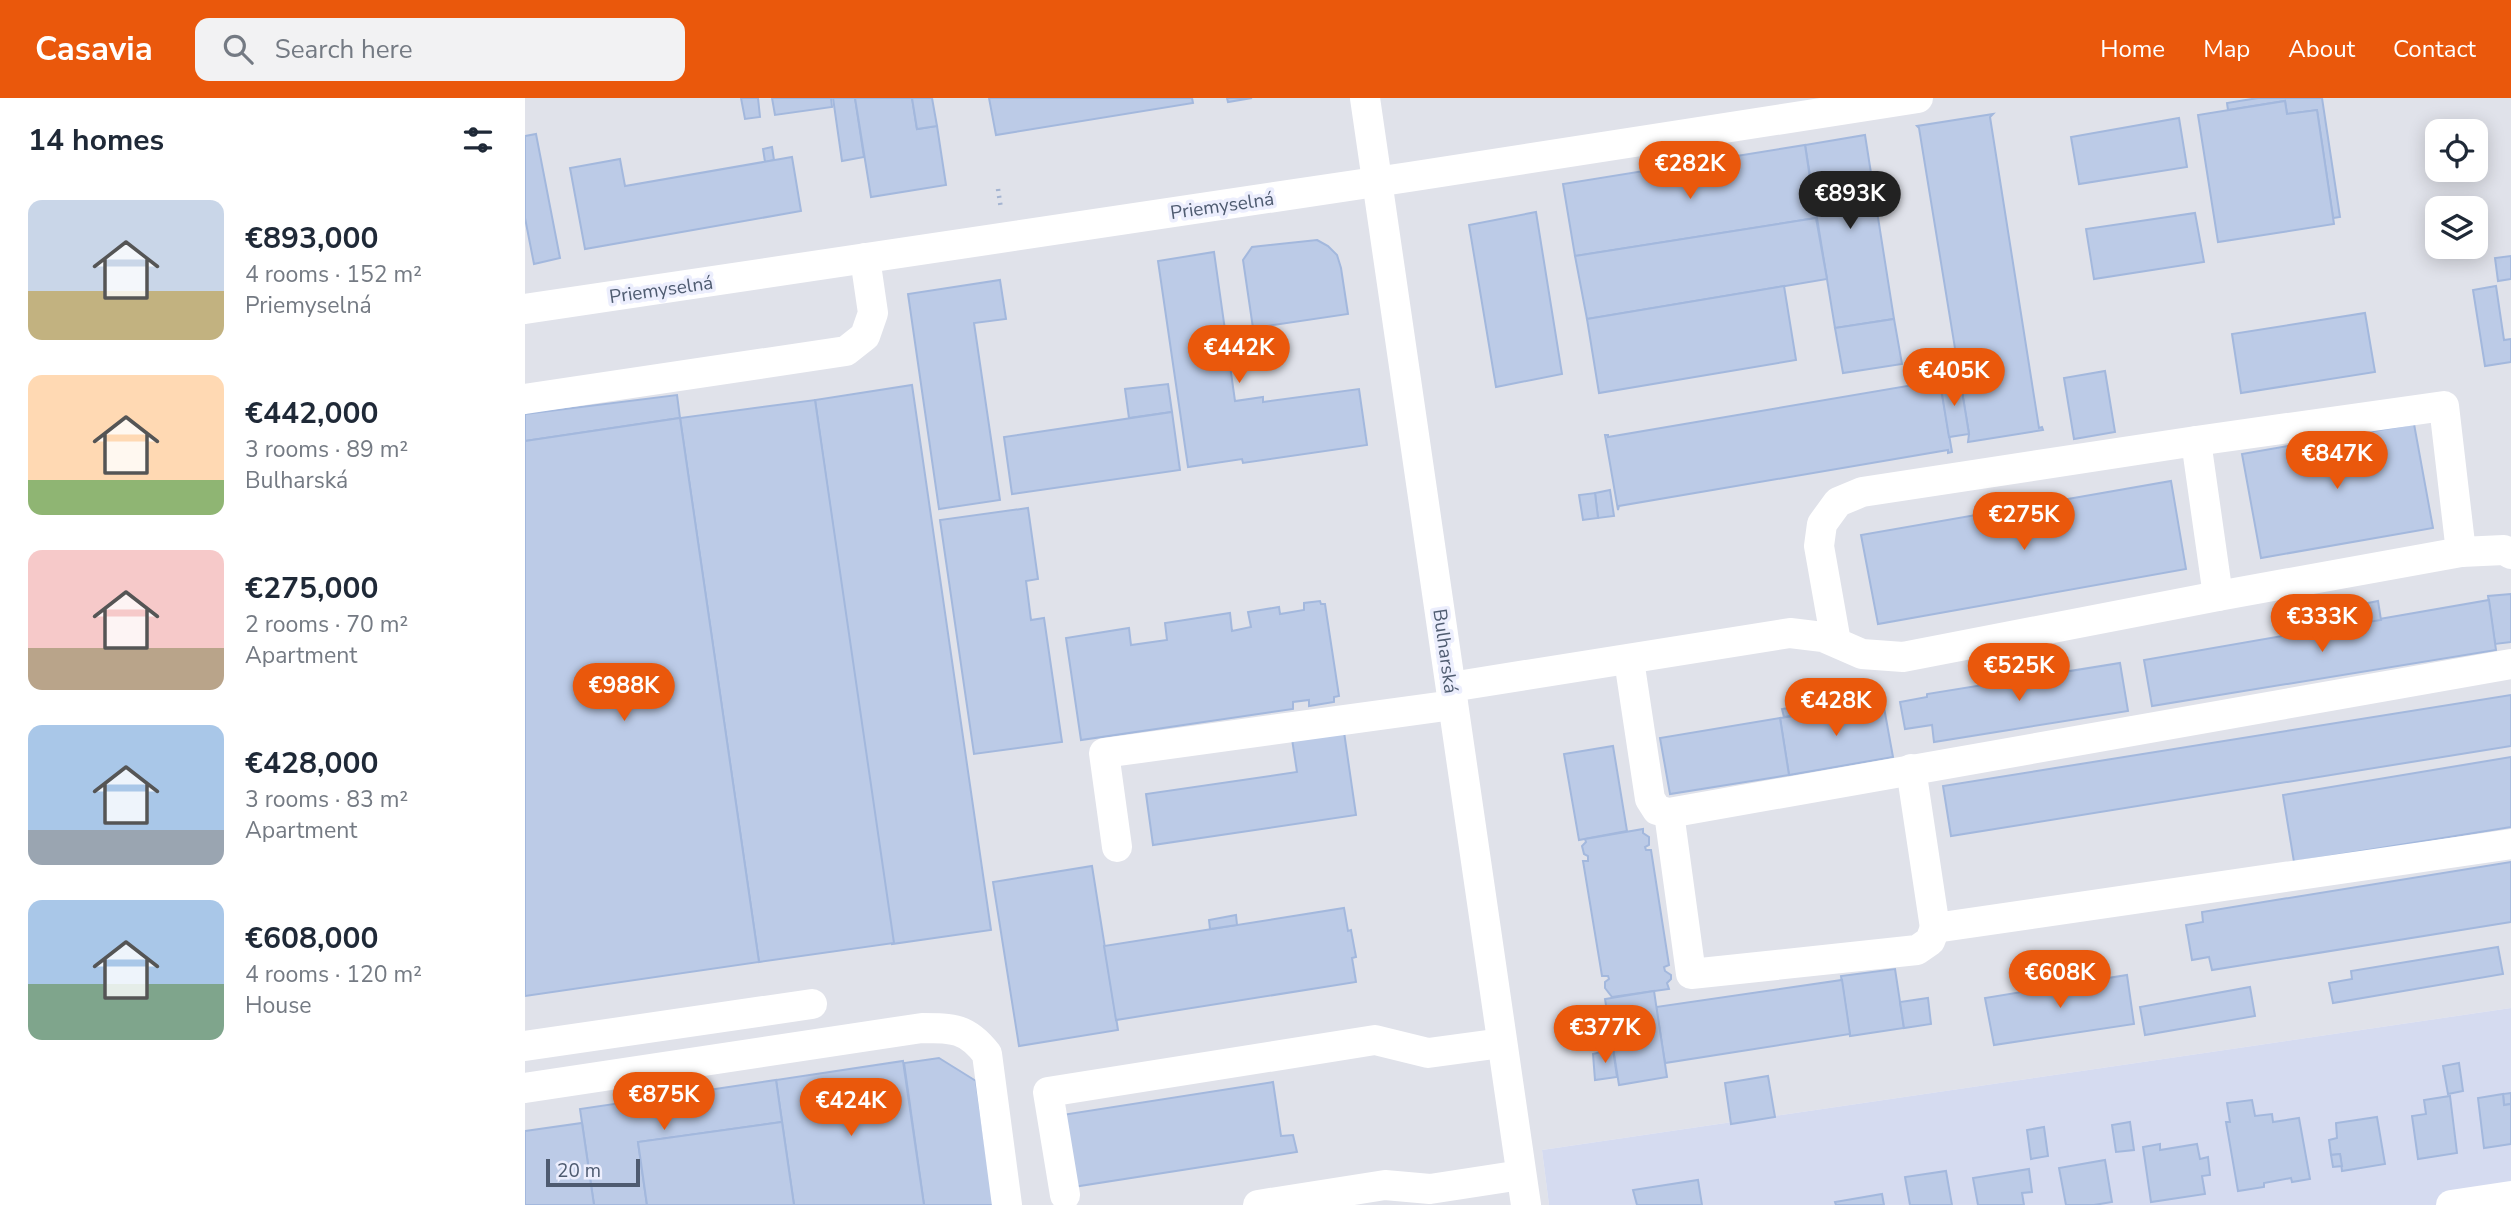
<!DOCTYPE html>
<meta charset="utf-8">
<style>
body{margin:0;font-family:"Nunito Sans",sans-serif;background:#f2f2f3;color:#1f2937;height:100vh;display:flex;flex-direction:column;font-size:26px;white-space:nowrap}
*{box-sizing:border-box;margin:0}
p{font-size:23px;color:#747a83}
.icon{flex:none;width:38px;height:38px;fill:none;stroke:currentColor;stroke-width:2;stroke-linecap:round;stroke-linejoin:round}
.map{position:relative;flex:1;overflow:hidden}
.details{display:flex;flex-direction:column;background:#fff;width:525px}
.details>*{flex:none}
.buttons{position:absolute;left:1900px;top:21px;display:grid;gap:14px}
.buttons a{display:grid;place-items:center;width:63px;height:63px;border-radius:14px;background:#fff;box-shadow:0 4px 18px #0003;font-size:35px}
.scale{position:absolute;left:21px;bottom:18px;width:94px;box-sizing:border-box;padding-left:7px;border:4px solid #4e5b70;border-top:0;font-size:19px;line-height:24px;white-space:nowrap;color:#4e5b70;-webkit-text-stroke:5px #eceefd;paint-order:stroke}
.price{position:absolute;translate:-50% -60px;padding:0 16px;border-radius:24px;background:#ea580c;color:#fff;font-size:23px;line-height:46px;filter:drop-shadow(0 2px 4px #0008)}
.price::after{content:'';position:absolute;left:50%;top:42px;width:21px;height:16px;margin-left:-10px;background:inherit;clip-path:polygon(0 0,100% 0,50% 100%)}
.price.active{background:#222;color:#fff}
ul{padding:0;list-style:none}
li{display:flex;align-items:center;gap:21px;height:175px;padding:0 28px}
li span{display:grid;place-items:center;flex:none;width:196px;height:140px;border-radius:14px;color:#555}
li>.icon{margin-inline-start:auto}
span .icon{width:84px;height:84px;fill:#fffc;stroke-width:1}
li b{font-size:30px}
h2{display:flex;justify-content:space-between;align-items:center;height:84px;padding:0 28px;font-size:30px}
header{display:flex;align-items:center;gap:42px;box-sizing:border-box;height:98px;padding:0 35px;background:#ea580c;color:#fff}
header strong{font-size:33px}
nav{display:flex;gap:38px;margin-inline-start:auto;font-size:24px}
.search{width:490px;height:63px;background:#f2f2f3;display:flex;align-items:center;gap:18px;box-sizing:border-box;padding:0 24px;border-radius:14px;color:#747a83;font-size:26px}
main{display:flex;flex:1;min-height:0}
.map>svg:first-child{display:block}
.residential{fill:#d5dbf0}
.industrial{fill:#e0e2ea;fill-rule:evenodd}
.building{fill:#bccbe7;stroke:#a3b8dd;stroke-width:2}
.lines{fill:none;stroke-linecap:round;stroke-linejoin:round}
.path{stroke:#a4b4d1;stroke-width:4.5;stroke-dasharray:2 5;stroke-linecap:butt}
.minor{stroke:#fff;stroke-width:30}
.labels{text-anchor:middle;stroke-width:7;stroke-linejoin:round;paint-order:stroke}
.street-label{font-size:19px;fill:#4e5b70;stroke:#eceefd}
</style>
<header>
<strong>Casavia</strong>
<div class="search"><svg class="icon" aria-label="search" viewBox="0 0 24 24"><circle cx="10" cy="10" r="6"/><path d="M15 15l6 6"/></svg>Search here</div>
<nav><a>Home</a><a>Map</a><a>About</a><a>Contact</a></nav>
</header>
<main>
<section class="details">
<h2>14 homes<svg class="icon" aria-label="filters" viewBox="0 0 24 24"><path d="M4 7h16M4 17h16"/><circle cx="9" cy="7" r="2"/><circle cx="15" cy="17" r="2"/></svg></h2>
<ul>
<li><span style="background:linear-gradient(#c9d6e8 65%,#c2b280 0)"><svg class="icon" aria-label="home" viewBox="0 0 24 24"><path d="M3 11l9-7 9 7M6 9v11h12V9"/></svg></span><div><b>€893,000</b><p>4 rooms · 152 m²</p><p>Priemyselná</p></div></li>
<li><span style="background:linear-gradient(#ffd9b3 75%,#8fb573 0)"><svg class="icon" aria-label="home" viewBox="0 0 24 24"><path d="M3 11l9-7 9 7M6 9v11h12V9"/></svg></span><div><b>€442,000</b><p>3 rooms · 89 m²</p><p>Bulharská</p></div></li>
<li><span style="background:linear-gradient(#f6c9c9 70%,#b9a48a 0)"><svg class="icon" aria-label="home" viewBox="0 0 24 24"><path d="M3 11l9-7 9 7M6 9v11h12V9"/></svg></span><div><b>€275,000</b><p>2 rooms · 70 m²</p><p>Apartment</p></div></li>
<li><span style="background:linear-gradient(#a9c7e8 75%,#9aa5b1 0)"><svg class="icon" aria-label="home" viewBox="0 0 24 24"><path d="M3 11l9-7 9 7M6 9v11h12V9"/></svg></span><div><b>€428,000</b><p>3 rooms · 83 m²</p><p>Apartment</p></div></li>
<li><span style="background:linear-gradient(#a9c7e8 60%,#7fa58c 0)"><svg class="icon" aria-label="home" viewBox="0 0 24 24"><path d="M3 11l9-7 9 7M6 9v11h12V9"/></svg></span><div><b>€608,000</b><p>4 rooms · 120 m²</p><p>House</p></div></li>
</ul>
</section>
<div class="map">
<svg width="1986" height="1107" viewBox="0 0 1986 1107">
<rect width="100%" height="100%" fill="#e6e9fa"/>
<!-- residential -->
<path class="residential" d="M1986 910V1107H1024L1017 1052Z"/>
<!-- industrial -->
<path class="industrial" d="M0 0H1986V910L1017 1052 1024 1107H0ZM1913 33H1951V72H1913ZM1913 110H1951V149H1913Z"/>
<!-- building -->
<g class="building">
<path d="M216 0H233L235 19 220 21Z"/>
<path d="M247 0H306L307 9 250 17Z"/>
<path d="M308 0H330L339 59 317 63Z"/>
<path d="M330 0H387L392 31 412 28 421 87 346 99Z"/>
<path d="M387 0H407L412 28 392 31Z"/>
<path d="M464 0H667L668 5 471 37Z"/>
<path d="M702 0H727L703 4Z"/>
<path d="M1733 0H1797L1815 119 1808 120 1792 12 1762 16 1760 3 1703 12 1702 5Z"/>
<path d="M1760 3 1762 16 1792 12 1809 126 1693 144 1673 17Z"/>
<path d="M1468 16 1465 19 1514 330 1517 329 1518 332 1443 344 1444 336 1394 30 1392 28Z"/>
<path d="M1654 20 1662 69 1554 86 1546 39Z"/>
<path d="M11 36 35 160 9 166 0 120V38Z"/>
<path d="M1340 37 1369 221 1310 230 1280 47Z"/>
<path d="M1280 47 1291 120 1050 158 1038 86Z"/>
<path d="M247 49 249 62 240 64 238 51Z"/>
<path d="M267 59 276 113 60 151 45 70 95 61 100 88Z"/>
<path d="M1011 114 1037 276 971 289 944 127Z"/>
<path d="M1670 115 1679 164 1569 181 1561 131Z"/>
<path d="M1291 120 1302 181 1062 221 1050 158Z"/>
<path d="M792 142 803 148 812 157 816 170 823 216 728 230 718 162 727 149Z"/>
<path d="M689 154 710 303 738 299V304L834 291 842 347 718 365 717 361 663 369 633 163Z"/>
<path d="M1986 158V181L1973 183 1970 160Z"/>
<path d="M475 182 481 221 449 225 475 402 414 411 383 196Z"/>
<path d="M1259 188 1271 262 1074 295 1062 221Z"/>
<path d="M1971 188 1979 242 1986 241V264L1960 268 1948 192Z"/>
<path d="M1840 215 1850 274 1716 295 1707 236Z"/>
<path d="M1369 221 1377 266 1318 275 1310 230Z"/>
<path d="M1580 273 1590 334 1549 341 1539 280Z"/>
<path d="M1412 280H1414L1415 284 1427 354 1423 355V352L1094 408 1093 412 1080 337H1083V339L1412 283Z"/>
<path d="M1435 281 1444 336 1424 339 1415 284Z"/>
<path d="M643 286 647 314 604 320 600 291Z"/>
<path d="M387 287 466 832 367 846 290 302Z"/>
<path d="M152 297 155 320 0 343V316Z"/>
<path d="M290 302 369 845 234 864 155 320Z"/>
<path d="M647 314 655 372 487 396 479 339Z"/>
<path d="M155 320 234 864 0 898V343Z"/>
<path d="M1889 326 1908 430 1736 460 1717 356Z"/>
<path d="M1646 383 1661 471 1353 526 1336 437Z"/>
<path d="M1085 392 1089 418 1073 420 1070 395Z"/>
<path d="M1070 395 1073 420 1058 422 1054 397Z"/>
<path d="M503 410 513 481 501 483 506 522 519 520 537 644 449 656 415 422Z"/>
<path d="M1986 496V544L1970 546 1963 498Z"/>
<path d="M1964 502 1971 552 1627 608 1619 562Z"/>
<path d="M795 503 796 506H800L814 598 809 599V604L784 608V602L768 604V611L556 642 541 540 604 530 606 547 642 542 640 525 705 515 707 533 726 529 723 514 754 509 755 516 779 512V505Z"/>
<path d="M1853 503 1856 522 1831 526 1828 508Z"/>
<path d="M1595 565 1603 613 1409 644 1407 627 1380 631 1375 604 1402 599V596Z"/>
<path d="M1986 597V648L1426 738 1418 688Z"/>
<path d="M1358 604 1368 659 1264 677 1255 620Z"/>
<path d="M1276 608 1278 616 1259 619 1257 611Z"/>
<path d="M1255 620 1264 677 1145 696 1135 640Z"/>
<path d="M819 634 831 717 628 747 621 696 772 674 767 641Z"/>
<path d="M1088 648 1102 733 1054 742 1039 656Z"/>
<path d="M1986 659V729L1769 764 1758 697Z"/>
<path d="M1118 731V735L1124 739V747L1120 749 1121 752H1126L1144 867 1139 869 1140 873 1146 877V881L1142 885 1144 891 1087 899 1080 890V884L1084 881 1083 878H1077L1058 763H1063V758L1059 756 1057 748 1061 744 1060 741Z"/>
<path d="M1986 764V824L1687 872 1684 859 1667 862 1661 827 1678 824 1677 814Z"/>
<path d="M567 768 593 932 494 948 468 784Z"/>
<path d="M819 810 823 833 826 832 831 859 827 860 831 884 591 922 579 848Z"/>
<path d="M711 817 712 827 685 831 684 822Z"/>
<path d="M1973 849 1978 876 1808 905 1804 885 1827 881 1826 873Z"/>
<path d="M1370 871 1379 930 1325 938 1316 878Z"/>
<path d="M1602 877 1609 926 1469 947 1460 900Z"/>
<path d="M1317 882 1325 936 1140 965 1131 909Z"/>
<path d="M1725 889 1730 918 1620 937 1615 909Z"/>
<path d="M1129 893 1142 979 1094 987 1080 901Z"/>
<path d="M1403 900 1406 926 1379 930 1375 904Z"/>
<path d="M1088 951 1092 979 1070 982 1068 956Z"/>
<path d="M414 960 451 983 469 1107H399L379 965Z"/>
<path d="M378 963 399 1107H269L251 982Z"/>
<path d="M1934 965 1938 993 1923 996 1918 968Z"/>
<path d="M1243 978 1250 1019 1206 1026 1200 985Z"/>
<path d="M251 982 257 1024 113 1044 122 1107H69L55 1011Z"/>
<path d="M748 984 756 1038 768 1037 772 1054 548 1089 537 1017Z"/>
<path d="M1986 995V1006L1979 1007 1978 996Z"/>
<path d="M1978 996 1979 1007 1986 1006V1046L1959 1050 1953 1000Z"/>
<path d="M1925 998 1932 1055 1893 1061 1887 1018 1901 1016 1899 1002Z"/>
<path d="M1727 1002 1730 1018 1747 1016 1748 1024 1774 1020 1785 1081 1767 1084 1766 1080 1739 1085V1089L1713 1093 1701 1024H1705L1702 1005Z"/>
<path d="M1852 1019 1860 1066 1817 1073 1815 1056 1806 1057 1804 1042 1812 1040 1811 1025Z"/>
<path d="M257 1024 269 1107H122L113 1044Z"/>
<path d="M1605 1024 1609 1052 1591 1054 1587 1027Z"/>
<path d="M57 1025 69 1107H0V1033Z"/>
<path d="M1519 1029 1523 1058 1506 1061 1502 1032Z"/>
<path d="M1635 1046V1052L1672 1046 1675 1061 1683 1059 1685 1077 1677 1078 1680 1096 1626 1104 1618 1049Z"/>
<path d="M1815 1056 1817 1068 1808 1069 1806 1057Z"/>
<path d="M1580 1062 1587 1104 1569 1107H1541L1534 1070Z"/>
<path d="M1504 1071 1507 1094 1497 1095 1499 1107H1453L1448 1080Z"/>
<path d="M1421 1073 1427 1107H1385L1380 1079Z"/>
<path d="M1173 1082 1177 1107H1112L1108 1092Z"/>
<path d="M1357 1096 1359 1107H1311L1310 1104Z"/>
</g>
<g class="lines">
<!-- path -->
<path class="path" d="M473 91 476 111"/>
<!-- minor -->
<g class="minor">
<path d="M840 0 1001 1107"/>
<path d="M0 211 884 79 1393 0"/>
<path d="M0 301 321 253 340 238 348 215 340 160"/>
<path d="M1671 343 1919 308 1936 454 1979 452 1986 456"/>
<path d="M1693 498 1936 454"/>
<path d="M1104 562 1125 701 1132 712 1144 715 1986 566"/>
<path d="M926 589 1265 535 1298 539 1337 556 1378 559 1693 498 1671 343 1337 394 1313 404 1297 426 1294 448 1311 544"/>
<path d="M1386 671 1410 830 1986 746"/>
<path d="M1144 715 1166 876 1392 852 1405 843 1410 830"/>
<path d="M592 749 579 655 928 607"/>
<path d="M0 948 287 906"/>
<path d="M0 990 397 930C428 930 442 930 462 956L482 1107"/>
<path d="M540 1097 523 994 850 942 903 955 977 945"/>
<path d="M733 1107 860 1087 905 1091 996 1077"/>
<path d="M1926 1107 1986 1098"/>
</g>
</g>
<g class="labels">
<!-- street labels -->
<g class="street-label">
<text transform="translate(697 107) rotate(-8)" y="7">Priemyselná</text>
<text transform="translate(136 191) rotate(-8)" y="7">Priemyselná</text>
<text transform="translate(921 553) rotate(82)" y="7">Bulharská</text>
</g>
</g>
</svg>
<div class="buttons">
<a><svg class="icon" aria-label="locate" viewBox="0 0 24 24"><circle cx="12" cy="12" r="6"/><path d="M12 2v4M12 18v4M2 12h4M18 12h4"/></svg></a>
<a><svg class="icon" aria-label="layers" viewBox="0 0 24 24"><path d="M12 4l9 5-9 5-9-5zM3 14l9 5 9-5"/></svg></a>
</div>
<div class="scale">20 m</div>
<b class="price" style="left:1165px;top:103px">€282K</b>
<b class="price active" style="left:1325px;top:133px">€893K</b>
<b class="price" style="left:714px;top:287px">€442K</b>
<b class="price" style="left:1429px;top:310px">€405K</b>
<b class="price" style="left:1812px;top:393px">€847K</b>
<b class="price" style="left:1499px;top:454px">€275K</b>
<b class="price" style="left:1797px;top:556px">€333K</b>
<b class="price" style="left:1494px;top:605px">€525K</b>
<b class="price" style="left:99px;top:625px">€988K</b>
<b class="price" style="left:1311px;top:640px">€428K</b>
<b class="price" style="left:1535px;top:912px">€608K</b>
<b class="price" style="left:1080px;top:967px">€377K</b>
<b class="price" style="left:139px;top:1034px">€875K</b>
<b class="price" style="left:326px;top:1040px">€424K</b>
</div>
</main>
